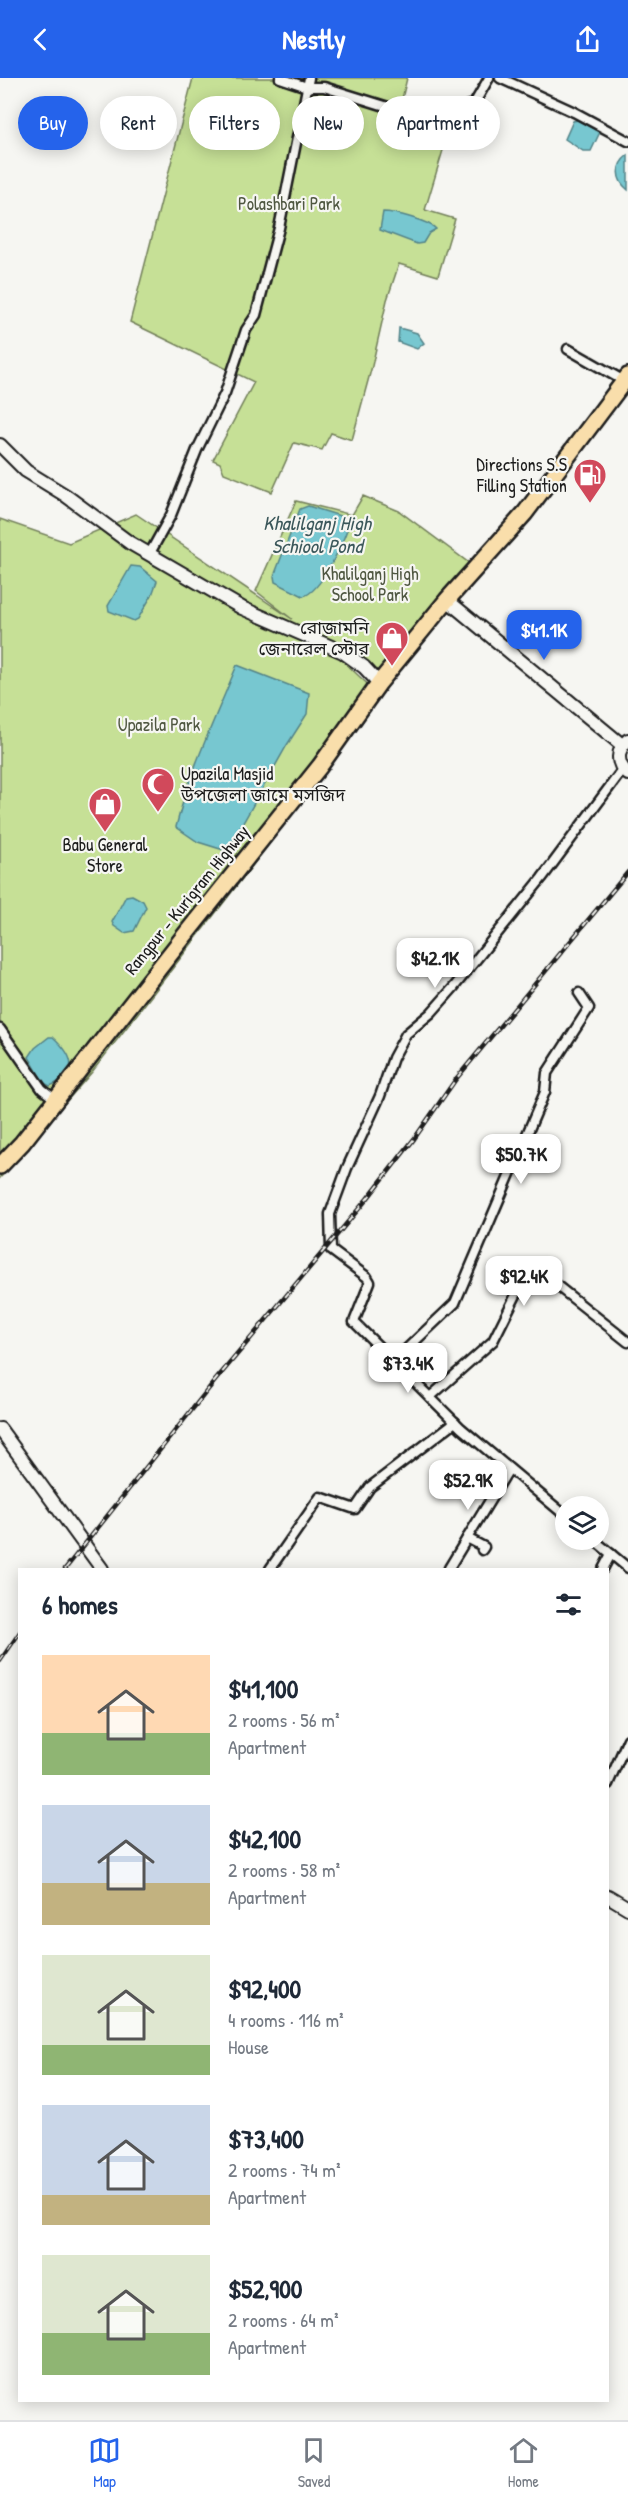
<!DOCTYPE html>
<meta charset="utf-8">
<style>
body{margin:0;font-family:"Patrick Hand","Noto Sans Bengali",sans-serif;background:#f2f2f3;color:#1f2937;height:100vh;display:flex;flex-direction:column;font-size:22px;white-space:nowrap}
*{box-sizing:border-box;margin:0}
p{font-size:20px;color:#747a83}
.icon{flex:none;width:33px;height:33px;fill:none;stroke:currentColor;stroke-width:2;stroke-linecap:round;stroke-linejoin:round}
.map{position:relative;flex:1;overflow:hidden}
.panel{position:absolute;left:18px;top:1490px;width:591px;height:834px;display:flex;flex-direction:column;background:#fff;border-radius:0px;box-shadow:0 3px 15px #0003}
.panel>*{flex:none}
.guide{position:absolute;left:18px;top:18px;width:592px;height:54px;display:flex;gap:12px}
.controls{position:absolute;left:555px;top:1418px;display:grid;gap:12px}
.controls a{display:grid;place-items:center;width:54px;height:54px;border-radius:50%;background:#fff;box-shadow:0 3px 15px #0003;font-size:30px}
.price{position:absolute;translate:-50% -51px;padding:0 14px;border-radius:12px;background:#fff;color:#222;font-size:20px;line-height:39px;filter:drop-shadow(0 2px 3px #0008)}
.price::after{content:'';position:absolute;left:50%;top:36px;width:18px;height:14px;margin-left:-9px;background:inherit;clip-path:polygon(0 0,100% 0,50% 100%)}
.price.active{background:#2563eb;color:#fff}
ul{padding:0;list-style:none}
li{display:flex;align-items:center;gap:18px;height:150px;padding:0 24px}
li span{display:grid;place-items:center;flex:none;width:168px;height:120px;border-radius:0px;color:#555}
li>.icon{margin-inline-start:auto}
span .icon{width:72px;height:72px;fill:#fffc;stroke-width:1}
li b{font-size:26px}
h2{display:flex;justify-content:space-between;align-items:center;height:72px;padding:0 24px;font-size:26px}
.pill{padding:0 21px;border-radius:27px;background:#fff;box-shadow:0 3px 15px #0003;font-size:21px;line-height:54px}
.pill.active{background:#2563eb;color:#fff}
header{display:flex;justify-content:space-between;align-items:center;height:78px;padding:0 24px;background:#2563eb;color:#fff;font-size:27px;font-weight:800}
.menu{display:flex;justify-content:space-around;align-items:center;height:84px;border-top:2px solid #e0e1e3;background:#fff;font-size:16px;color:#747a83}
.menu a{display:grid;justify-items:center;gap:3px}
.menu .active{color:#2563eb}
.map>svg:first-child{display:block}
.green{fill:#c6e096;stroke:#717e59;stroke-width:1.5}
.water{fill:#77c7d0;stroke:#538388;stroke-width:1.5}
.lines{fill:none;stroke-linecap:round;stroke-linejoin:round}
.street-casing{stroke:#1c1c1c;stroke-width:13}
.secondary-casing{stroke:#1c1c1c;stroke-width:16}
.highway-casing{stroke:#1c1c1c;stroke-width:20}
.street{stroke:#f6f6f2;stroke-width:8}
.secondary{stroke:#f6f6f2;stroke-width:12}
.highway{stroke:#f9deab;stroke-width:15}
.rail-casing{stroke:#1c1c1c;stroke-width:4.5}
.rail{stroke:#f6f6f2;stroke-width:2;stroke-dasharray:7;stroke-linecap:butt}
.labels{text-anchor:middle;stroke-width:4.5;stroke-linejoin:round;paint-order:stroke}
.park-label{font-size:18px;fill:#4f5741;stroke:#f6f6f2}
.poi-label{font-size:18px;fill:#1c1c1c;stroke:#f6f6f2;text-anchor:end}
.street-label{font-size:18px;fill:#1c1c1c;stroke:#f6f6f2}
.water-label{font-size:20px;font-style:italic;fill:#3c585b;stroke:#f6f6f2}
</style>
<header><svg class="icon" aria-label="back" viewBox="0 0 24 24"><path d="M15 5l-7 7 7 7"/></svg>Nestly<svg class="icon" aria-label="share" viewBox="0 0 24 24"><path d="M12 15V3M7 8l5-5 5 5M5 13v7h14v-7"/></svg></header>
<div class="map">
<svg width="628" height="2342" viewBox="0 0 628 2342">
<rect width="100%" height="100%" fill="#f6f6f2"/>
<filter id="ink" filterUnits="userSpaceOnUse"><feTurbulence type="fractalNoise" baseFrequency=".0167" numOctaves="2"/><feDisplacementMap in="SourceGraphic" scale="12" xChannelSelector="R" yChannelSelector="G"/><feConvolveMatrix kernelMatrix="1 2 1 2 8 2 1 2 1" color-interpolation-filters="sRGB"/></filter>
<g filter="url(#ink)">
<!-- green -->
<g class="green">
<path d="M193 0H407L401 25 450 49 425 132 455 141 438 198 399 186 387 222 372 288 352 362 331 355 322 372 294 365 272 414 224 395 220 385 213 382 254 304 130 244Z"/>
<path d="M363 418 399 433 473 488 402 589 389 601 322 563 379 617 326 693 92 994 0 1100V441L69 465 136 436 292 541 256 513 296 423 352 437Z"/>
</g>
<!-- water -->
<g class="water">
<path d="M578 42 600 54 591 73H583L565 61 573 43Z"/>
<path d="M628 77V112C615 101 615 87 628 77Z"/>
<path d="M383 134C394 134 429 143 436 151L429 155 423 165 417 166 380 152Z"/>
<path d="M399 250 417 255 424 265 417 271 398 264Z"/>
<path d="M308 428 350 441C347 458 321 515 303 518L275 504 274 498 300 431Z"/>
<path d="M131 488 140 489 157 503 152 517 138 541 134 543 109 533 108 528Z"/>
<path d="M237 587 309 615 307 636 287 667 227 773 198 764 176 749C190 692 215 641 237 587Z"/>
<path d="M132 817 143 823 146 829 134 853 124 855 114 848 112 844 126 818Z"/>
<path d="M49 959H53C74 978 80 995 50 1008L44 1005 29 979 35 970Z"/>
</g>
<g class="lines">
<!-- street casing -->
<g class="street-casing">
<g id="street">
<path d="M280 0 307 9H324L430 42 452 32 474 26 489 0"/>
<path d="M500 0 574 34 628 63"/>
<path d="M568 271 624 303"/>
<path d="M150 475 171 437 197 372 225 315 246 252 256 237 279 150 309 0"/>
<path d="M0 951 42 1011 56 1022"/>
<path d="M394 1283 455 1225 545 1014 547 995 589 930 579 915"/>
<path d="M430 1319 493 1263 531 1187 628 1264"/>
<path d="M566 1438 461 1350 354 1244 370 1204 367 1199 331 1172 330 1136 347 1090 380 1018 393 980 406 956 431 935 454 909 542 800 623 691"/>
<path d="M467 1460 484 1469 482 1472"/>
<path d="M593 1461 628 1490"/>
<path d="M449 1490 509 1391"/>
<path d="M270 1491 320 1419 355 1431 370 1409 455 1344"/>
<path d="M603 1491 611 1476"/>
<path d="M608 1706 628 1661"/>
</g>
</g>
<!-- secondary casing -->
<g class="secondary-casing">
<g id="secondary">
<path d="M0 367 26 393 65 417 130 465 242 530 343 574 364 589 379 605"/>
<path d="M447 522 622 667"/>
<path d="M628 662C616 672 616 686 628 696"/>
<path d="M0 1351 102 1491"/>
<path d="M608 1818 628 1830"/>
</g>
</g>
<!-- highway casing -->
<g class="highway-casing">
<path id="highway" d="M0 1088 22 1065 189 852 320 688 379 605 447 522 525 435 628 298"/>
</g>
<!-- street -->
<use href="#street" class="street"/>
<!-- secondary -->
<use href="#secondary" class="secondary"/>
<!-- highway -->
<use href="#highway" class="highway"/>
<!-- rail casing -->
<g class="rail-casing">
<g id="rail">
<path d="M65 1491 214 1304 367 1121 414 1061 456 1001 628 794"/>
<path d="M0 1583 20 1554"/>
</g>
</g>
<!-- rail -->
<use href="#rail" class="rail"/>
</g>
</g>
<!-- icons -->
<defs>
<g id="fuel-pin" transform="scale(1.725)"><path d="M0 17L-7.5 6A9.5 9.5 0 1 1 7.5 6Z" fill="#d1495b" stroke="#f6f6f2"/><path d="M-5.5-6h7V0h2V4h1.3V-2.5L3-4.5l.8-.8L6-3V5H2.5V1h-1V6h-7ZM-4.2-4.7v3.2H.2V-4.7Z" fill="#fff"/></g>
<g id="shop-pin" transform="scale(1.725)"><path d="M0 17L-7.5 6A9.5 9.5 0 1 1 7.5 6Z" fill="#d1495b" stroke="#f6f6f2"/><path d="M-5-2.5h2.3a2.7 3.5 0 0 1 5.4 0H5L5.5 6h-11ZM-1.5-2.5h3a1.5 2.3 0 0 0-3 0Z" fill="#fff"/></g>
<g id="mosque-pin" transform="scale(1.725)"><path d="M0 17L-7.5 6A9.5 9.5 0 1 1 7.5 6Z" fill="#d1495b" stroke="#f6f6f2"/><path d="M3.5-4.9A6 6 0 1 0 3.5 4.9A5 5 0 1 1 3.5-4.9Z" fill="#fff"/></g>
</defs>
<g fill-rule="evenodd">
<use href="#fuel-pin" x="590" y="397"/>
<use href="#shop-pin" x="392" y="560"/>
<use href="#mosque-pin" x="158" y="706"/>
<use href="#shop-pin" x="105" y="726"/>
</g>
<g class="labels">
<!-- park labels -->
<g class="park-label">
<text x="289" y="132">Polashbari Park</text>
<text x="370" y="502">Khalilganj High<tspan x="370" dy="21">School Park</tspan></text>
<text x="159" y="653">Upazila Park</text>
</g>
<!-- poi labels -->
<g class="poi-label">
<text x="567" y="393">Directions S.S<tspan x="567" dy="21">Filling Station</tspan></text>
<text x="369" y="556">রোজামনি<tspan x="369" dy="21">জেনারেল স্টোর</tspan></text>
<text x="181" y="702" text-anchor="start">Upazila Masjid<tspan x="181" dy="21">উপজেলা জামে মসজিদ</tspan></text>
<text x="105" y="773" text-anchor="middle">Babu General<tspan x="105" dy="21">Store</tspan></text>
</g>
<!-- street labels -->
<g class="street-label">
<text transform="translate(187 822) rotate(-51)" y="6">Rangpur - Kurigram Highway</text>
</g>
<!-- water labels -->
<g class="water-label">
<text x="317" y="452">Khalilganj High<tspan x="317" dy="23">Schiool Pond</tspan></text>
</g>
</g>
</svg>
<div class="controls">
<a><svg class="icon" aria-label="layers" viewBox="0 0 24 24"><path d="M12 4l9 5-9 5-9-5zM3 14l9 5 9-5"/></svg></a>
</div>
<b class="price active" style="left:544px;top:583px">$41.1K</b>
<b class="price" style="left:435px;top:911px">$42.1K</b>
<b class="price" style="left:521px;top:1107px">$50.7K</b>
<b class="price" style="left:524px;top:1229px">$92.4K</b>
<b class="price" style="left:408px;top:1316px">$73.4K</b>
<b class="price" style="left:468px;top:1433px">$52.9K</b>
<div class="guide">
<a class="pill active">Buy</a>
<a class="pill">Rent</a>
<a class="pill">Filters</a>
<a class="pill">New</a>
<a class="pill">Apartment</a>
</div>
<section class="panel">
<h2>6 homes<svg class="icon" aria-label="filters" viewBox="0 0 24 24"><path d="M4 7h16M4 17h16"/><circle cx="9" cy="7" r="2"/><circle cx="15" cy="17" r="2"/></svg></h2>
<ul>
<li><span style="background:linear-gradient(#ffd9b3 65%,#8fb573 0)"><svg class="icon" aria-label="home" viewBox="0 0 24 24"><path d="M3 11l9-7 9 7M6 9v11h12V9"/></svg></span><div><b>$41,100</b><p>2 rooms · 56 m²</p><p>Apartment</p></div></li>
<li><span style="background:linear-gradient(#c9d6e8 65%,#c2b280 0)"><svg class="icon" aria-label="home" viewBox="0 0 24 24"><path d="M3 11l9-7 9 7M6 9v11h12V9"/></svg></span><div><b>$42,100</b><p>2 rooms · 58 m²</p><p>Apartment</p></div></li>
<li><span style="background:linear-gradient(#dfe7d0 75%,#8fb573 0)"><svg class="icon" aria-label="home" viewBox="0 0 24 24"><path d="M3 11l9-7 9 7M6 9v11h12V9"/></svg></span><div><b>$92,400</b><p>4 rooms · 116 m²</p><p>House</p></div></li>
<li><span style="background:linear-gradient(#c9d6e8 75%,#c2b280 0)"><svg class="icon" aria-label="home" viewBox="0 0 24 24"><path d="M3 11l9-7 9 7M6 9v11h12V9"/></svg></span><div><b>$73,400</b><p>2 rooms · 74 m²</p><p>Apartment</p></div></li>
<li><span style="background:linear-gradient(#dfe7d0 65%,#8fb573 0)"><svg class="icon" aria-label="home" viewBox="0 0 24 24"><path d="M3 11l9-7 9 7M6 9v11h12V9"/></svg></span><div><b>$52,900</b><p>2 rooms · 64 m²</p><p>Apartment</p></div></li>
</ul>
</section>
</div>
<nav class="menu">
<a class="active"><svg class="icon" aria-label="map" viewBox="0 0 24 24"><path d="M3 6l6-2 6 2 6-2v14l-6 2-6-2-6 2zM9 4v14M15 6v14"/></svg>Map</a>
<a><svg class="icon" aria-label="saved" viewBox="0 0 24 24"><path d="M7 4h10v16l-5-4-5 4z"/></svg>Saved</a>
<a><svg class="icon" aria-label="home" viewBox="0 0 24 24"><path d="M3 11l9-7 9 7M6 9v11h12V9"/></svg>Home</a>
</nav>
